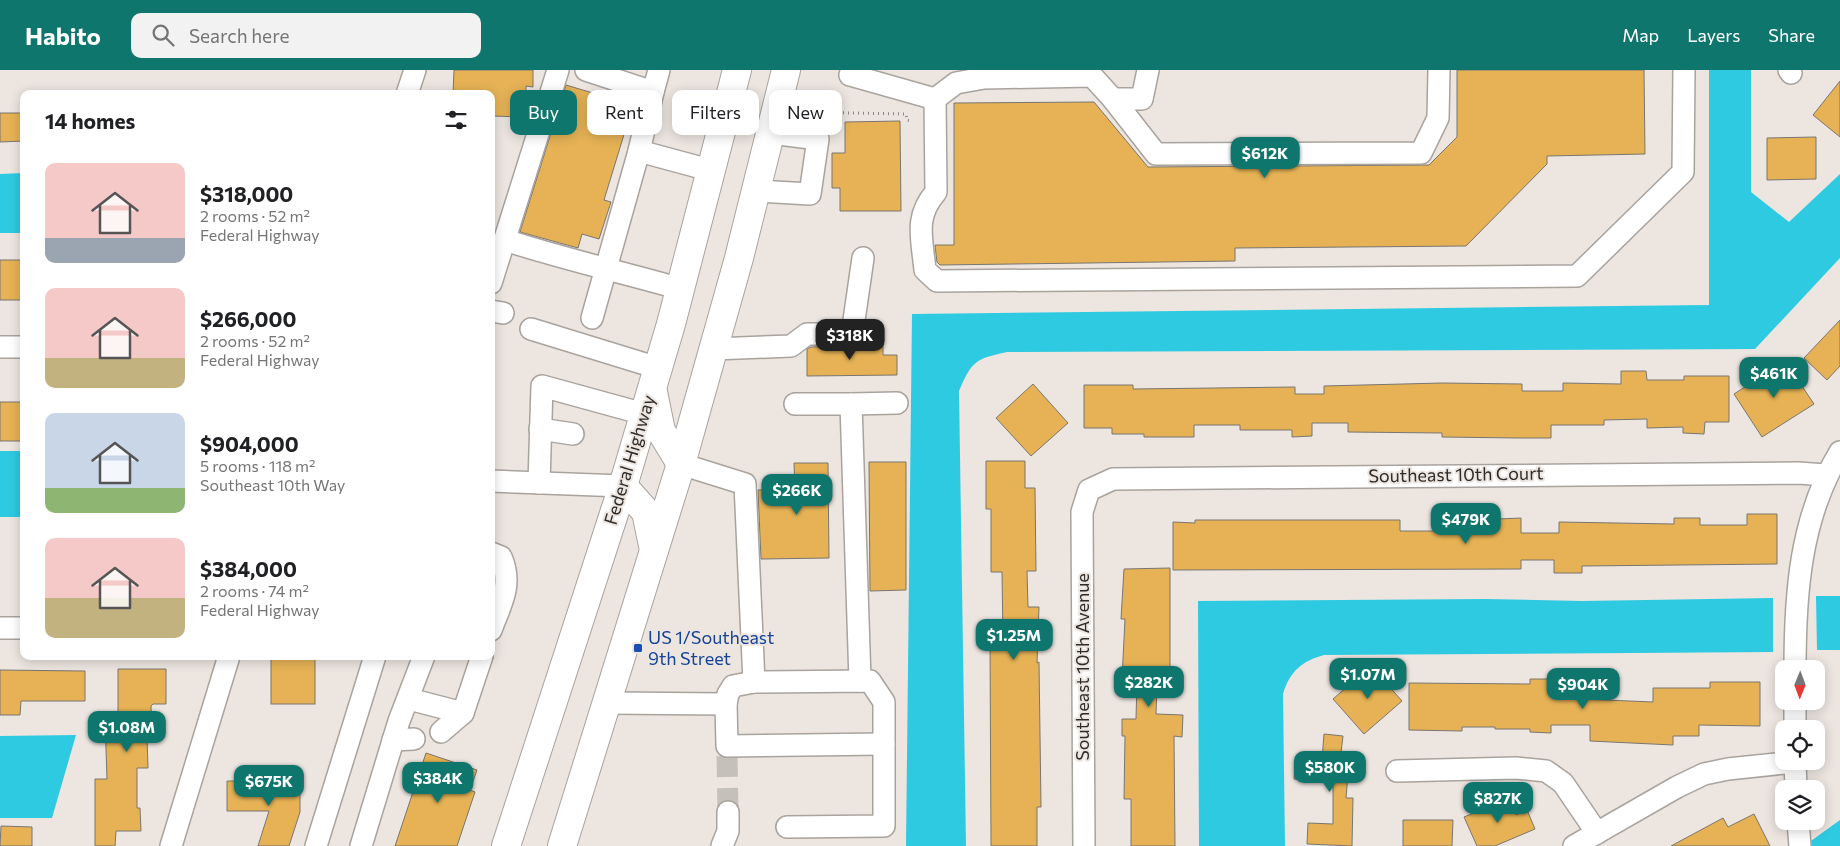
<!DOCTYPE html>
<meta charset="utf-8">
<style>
body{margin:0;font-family:Commissioner,sans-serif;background:#f2f2f2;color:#202124;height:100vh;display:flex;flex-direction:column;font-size:19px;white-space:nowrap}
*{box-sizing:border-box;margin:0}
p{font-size:16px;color:#757577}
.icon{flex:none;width:28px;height:28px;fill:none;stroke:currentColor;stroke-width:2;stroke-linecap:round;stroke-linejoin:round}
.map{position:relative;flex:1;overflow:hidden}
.details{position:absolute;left:20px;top:20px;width:475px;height:570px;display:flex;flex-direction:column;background:#fff;border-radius:10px;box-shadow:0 2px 12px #0003}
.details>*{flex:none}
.top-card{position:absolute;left:510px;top:20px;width:475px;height:45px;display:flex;gap:10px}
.needle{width:32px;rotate:181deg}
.fabs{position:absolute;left:1775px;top:590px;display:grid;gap:10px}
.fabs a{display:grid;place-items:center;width:50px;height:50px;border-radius:10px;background:#fff;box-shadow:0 2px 12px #0003;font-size:25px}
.price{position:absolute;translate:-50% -42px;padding:0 11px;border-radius:10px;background:#0f766e;color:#fff;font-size:16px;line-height:32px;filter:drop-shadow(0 1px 2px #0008)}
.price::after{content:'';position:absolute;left:50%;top:30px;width:15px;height:11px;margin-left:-8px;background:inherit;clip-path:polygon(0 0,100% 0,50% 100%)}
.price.on{background:#222;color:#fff}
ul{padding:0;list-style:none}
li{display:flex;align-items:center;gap:15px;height:125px;padding:0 25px}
li span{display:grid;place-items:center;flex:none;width:140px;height:100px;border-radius:10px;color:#555}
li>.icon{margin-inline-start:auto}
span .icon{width:60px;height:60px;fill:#fffc;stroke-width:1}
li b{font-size:21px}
h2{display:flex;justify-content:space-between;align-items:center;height:60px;padding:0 25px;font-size:21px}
.pill{padding:0 18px;border-radius:10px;background:#fff;box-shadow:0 2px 12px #0003;font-size:18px;line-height:45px}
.pill.on{background:#0f766e;color:#fff}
header{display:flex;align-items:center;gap:30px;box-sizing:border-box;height:70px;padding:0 25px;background:#0f766e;color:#fff}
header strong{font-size:24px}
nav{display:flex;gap:28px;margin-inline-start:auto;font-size:18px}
.search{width:350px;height:45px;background:#f2f2f2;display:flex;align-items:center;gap:12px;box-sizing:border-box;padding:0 18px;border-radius:10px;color:#757577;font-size:19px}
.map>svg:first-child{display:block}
.water{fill:#2ecae1}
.building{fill:#e6b255;stroke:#797670}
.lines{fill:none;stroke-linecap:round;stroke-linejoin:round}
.minor-tunnel{stroke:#c6c0bb;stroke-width:21;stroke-dasharray:21 11;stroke-linecap:butt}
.minor-casing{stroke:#a9a39e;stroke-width:24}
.major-casing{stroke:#a9a39e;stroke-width:30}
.path{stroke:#8a8682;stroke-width:3;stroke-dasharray:1 4;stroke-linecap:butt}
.minor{stroke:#fff;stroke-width:21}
.major{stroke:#fff;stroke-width:28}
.transit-dot{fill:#1a4fb4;stroke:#ece5e0;stroke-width:2}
.labels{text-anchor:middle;stroke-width:4;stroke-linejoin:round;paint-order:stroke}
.street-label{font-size:18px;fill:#2d2b29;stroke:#ece5e0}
.transit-label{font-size:18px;fill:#164399;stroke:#ece5e0;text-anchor:start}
</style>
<header>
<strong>Habito</strong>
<div class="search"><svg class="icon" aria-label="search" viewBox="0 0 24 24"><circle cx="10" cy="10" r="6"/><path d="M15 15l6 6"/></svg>Search here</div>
<nav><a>Map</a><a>Layers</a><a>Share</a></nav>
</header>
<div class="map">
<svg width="1840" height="776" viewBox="0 0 1840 776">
<rect width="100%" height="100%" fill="#ece5e0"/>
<!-- water -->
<g class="water">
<path d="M1709 0H1751V122L1789 152 1840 104V188L1755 279 1007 282C975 289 972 291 959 321L966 776H906L912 244 1709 235Z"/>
<path d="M24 103V163H0V104Z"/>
<rect x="0" y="381" width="24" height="66"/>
<path d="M1816 526H1840V580H1817Z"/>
<path d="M1773 528V582L1324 585C1302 591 1290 601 1283 624L1285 776H1199L1198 531 1486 529 1582 531Z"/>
<path d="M76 665 52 748H0V666Z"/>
<path d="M1840 750V776H1804Z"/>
</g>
<!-- building -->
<g class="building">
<path d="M454 0H533V17L526 16V47L491 46V24H453Z"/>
<path d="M1457 0H1644L1645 84 1547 86V94L1466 176 1235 178V191L940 195 937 192 935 175H954V33L1094 32 1148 97 1429 95 1457 67Z"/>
<path d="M1840 11V67L1813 45Z"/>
<path d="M566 15 633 35 604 130 611 132 599 169 582 164 578 178 520 162Z"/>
<path d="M0 43H24V71L0 72Z"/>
<path d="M900 51 901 141H840V118H832V83H845V52Z"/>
<path d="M1816 67V109L1767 110V68Z"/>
<rect x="0" y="190" width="21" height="40"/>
<path d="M1840 250V296L1827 310 1804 288Z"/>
<path d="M852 276H883V285H897V305L807 306V279L811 277Z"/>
<path d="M1785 291 1814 334 1762 367 1734 324Z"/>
<path d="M1621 301H1646L1647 310H1684V306H1729V352H1705L1704 364 1683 363V357L1647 358V349L1604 350V355H1551V368H1518L1442 367V363L1348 362V353H1312V366L1292 367V360H1240V355H1194V367H1144V364H1112V358H1084V315H1133V319L1295 317V324H1324V316L1442 313 1522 314V321H1563V313L1621 314Z"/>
<path d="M1033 314 1068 353 1031 386 996 348Z"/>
<rect x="0" y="332" width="24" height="39"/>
<path d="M986 391H1025V418H1035L1036 501H1027L1028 537H1039L1037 593 1039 592 1041 737H1037V776H991L990 569H1003L1002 502H991V439H986Z"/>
<path d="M869 392H906V520L870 521Z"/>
<path d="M794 393H828L829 488 761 489 758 420H795Z"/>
<path d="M1747 444H1777V494L1582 496V503H1554V490H1521V499L1173 500V452L1195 453V450H1400V461H1446V459H1498V449L1521 448V463H1559V452L1674 454V448H1700V455H1747Z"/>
<path d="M1170 498V611L1157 610 1156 644 1183 645 1182 667 1174 666 1175 776H1131V729H1124L1125 666H1122V649H1136L1137 610 1122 609 1125 549H1121L1124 499Z"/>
<rect x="271" y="586" width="44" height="48"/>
<path d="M1371 596 1402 631 1364 664 1333 629Z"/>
<path d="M118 599H166V634H153L151 636 152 666H147L148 698H137V738H140L141 761H116L115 776H95V709H107L105 649 118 648Z"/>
<path d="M0 600 85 601V631H21L20 645H0Z"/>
<path d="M1530 609H1557V626H1581V629L1653 632V618H1710V612H1760V656L1699 655V666H1673V675L1590 671V655H1551V663L1530 662V659H1495V657H1462V661L1409 660V613L1530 614Z"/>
<path d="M1324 664 1343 666 1340 691H1349L1346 728H1353L1352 776 1307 774 1308 753 1333 754V713L1294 709 1296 687 1322 690Z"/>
<path d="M426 683 477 700 470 720 475 722 457 776H395Z"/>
<path d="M227 711H300V742L289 776H258L269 741H227Z"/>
<path d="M1508 729 1516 745 1527 740 1535 759 1495 776H1477L1464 747Z"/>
<path d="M1754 744 1770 776H1671L1723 748 1728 757Z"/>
<path d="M1403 750H1453L1452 776H1403Z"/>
<path d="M1 756 32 757V776H0Z"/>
</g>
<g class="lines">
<!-- minor-tunnel -->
<path class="minor-tunnel" d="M727 686 728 742"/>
<!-- minor casing -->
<g class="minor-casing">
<g id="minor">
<path d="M586 0 653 22 659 0"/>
<path d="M852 0 850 5 935 29"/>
<path d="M1439 0 1438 48 1421 83 1156 84 1113 29 1092 6 984 8 956 13 935 29 936 122C914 147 922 168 925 200L937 211 1577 206 1683 102 1684 0"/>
<path d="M1789 0 1791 3"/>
<path d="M407 24 415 0"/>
<path d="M1113 29H1142L1148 0"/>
<path d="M639 81 713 101"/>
<path d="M756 121 810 124 818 69 771 63"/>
<path d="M505 170C563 189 622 202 681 219"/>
<path d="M491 213 558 0"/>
<path d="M491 241 503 243"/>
<path d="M592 248 639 81 653 22"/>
<path d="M531 259 658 298"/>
<path d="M0 277H24"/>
<path d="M714 279 791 276 807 264H852L863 188"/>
<path d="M795 334H851L860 611"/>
<path d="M851 334 897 333"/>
<path d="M540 359 573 364"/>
<path d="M491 411 623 416"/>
<path d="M539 413 542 316 644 344"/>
<path d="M491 483 501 487C513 515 501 533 491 560"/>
<path d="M0 558H24"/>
<path d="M1795 599C1795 524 1800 448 1840 382"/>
<path d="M754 612 870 611 884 632V756L787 757"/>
<path d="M409 629 463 643"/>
<path d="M1795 631V659"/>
<path d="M607 633 726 634 728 624 733 616 754 612 745 414 681 394"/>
<path d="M726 634 727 676 884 674"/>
<path d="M441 662 463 643 482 586"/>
<path d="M393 670 414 669"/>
<path d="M1795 691 1796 719"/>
<path d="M1397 701 1516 698 1546 701 1563 713 1597 763"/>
<path d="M1798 751 1800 776"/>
<path d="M171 776 229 586"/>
<path d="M316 776 375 586"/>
<path d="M361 776 399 651 424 586"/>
<path d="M722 776 728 761V742"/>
<path d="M1084 776 1082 442 1089 420 1113 409 1798 403 1826 405"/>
<path d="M1574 776 1677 717 1704 704 1728 699 1795 692"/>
</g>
</g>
<!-- major casing -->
<g class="major-casing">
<g id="major">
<path d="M653 322 661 361 681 394"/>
<path d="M623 416 646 442 654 480"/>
<path d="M506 776 623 416 671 254 737 0"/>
<path d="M562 776 681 394 739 188 786 0"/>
</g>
</g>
<!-- path -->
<path class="path" d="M798 42 906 44 907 50 911 51"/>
<!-- minor -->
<use href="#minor" class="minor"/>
<!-- major -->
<use href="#major" class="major"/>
</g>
<!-- markers -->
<rect class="transit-dot" x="633" y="573" width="10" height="10" rx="2.5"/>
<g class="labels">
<!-- street labels -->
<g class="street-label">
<text transform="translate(630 390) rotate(-73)" y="6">Federal Highway</text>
<text transform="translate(1456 405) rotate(-1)" y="6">Southeast 10th Court</text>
<text transform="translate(1083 597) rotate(-90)" y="6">Southeast 10th Avenue</text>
</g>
<!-- transit labels -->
<g class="transit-label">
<text x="648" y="574">US 1/Southeast<tspan x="648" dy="21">9th Street</tspan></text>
</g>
</g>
</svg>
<div class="fabs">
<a><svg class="needle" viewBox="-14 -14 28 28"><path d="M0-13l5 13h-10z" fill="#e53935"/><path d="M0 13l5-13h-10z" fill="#757577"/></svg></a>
<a><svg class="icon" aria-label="locate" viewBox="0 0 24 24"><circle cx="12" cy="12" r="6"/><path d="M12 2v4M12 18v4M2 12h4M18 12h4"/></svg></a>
<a><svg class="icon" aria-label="layers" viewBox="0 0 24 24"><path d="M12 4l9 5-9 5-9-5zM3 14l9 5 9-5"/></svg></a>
</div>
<b class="price" style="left:1265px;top:109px">$612K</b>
<b class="price on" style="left:850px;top:291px">$318K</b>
<b class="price" style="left:1774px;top:329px">$461K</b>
<b class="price" style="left:797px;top:446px">$266K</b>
<b class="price" style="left:1466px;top:475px">$479K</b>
<b class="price" style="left:1014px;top:591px">$1.25M</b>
<b class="price" style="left:1368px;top:630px">$1.07M</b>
<b class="price" style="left:1149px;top:638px">$282K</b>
<b class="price" style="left:1583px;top:640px">$904K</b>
<b class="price" style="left:127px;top:683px">$1.08M</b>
<b class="price" style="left:1330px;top:723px">$580K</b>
<b class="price" style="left:438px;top:734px">$384K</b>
<b class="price" style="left:269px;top:737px">$675K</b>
<b class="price" style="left:1498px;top:754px">$827K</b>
<div class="top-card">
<a class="pill on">Buy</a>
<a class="pill">Rent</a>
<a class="pill">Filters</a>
<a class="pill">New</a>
</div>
<section class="details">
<h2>14 homes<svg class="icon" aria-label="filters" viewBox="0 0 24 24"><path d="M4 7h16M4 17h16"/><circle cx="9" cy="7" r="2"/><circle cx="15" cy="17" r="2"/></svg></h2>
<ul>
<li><span style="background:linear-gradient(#f6c9c9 75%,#9aa5b1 0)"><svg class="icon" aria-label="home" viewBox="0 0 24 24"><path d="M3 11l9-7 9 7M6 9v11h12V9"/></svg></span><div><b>$318,000</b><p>2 rooms · 52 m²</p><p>Federal Highway</p></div></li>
<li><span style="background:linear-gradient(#f6c9c9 70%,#c2b280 0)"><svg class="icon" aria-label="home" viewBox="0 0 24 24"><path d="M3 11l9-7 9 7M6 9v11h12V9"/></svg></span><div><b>$266,000</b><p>2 rooms · 52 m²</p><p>Federal Highway</p></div></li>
<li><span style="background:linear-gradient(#c9d6e8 75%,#8fb573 0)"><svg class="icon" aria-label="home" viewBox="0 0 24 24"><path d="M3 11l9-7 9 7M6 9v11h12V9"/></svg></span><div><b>$904,000</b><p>5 rooms · 118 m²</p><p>Southeast 10th Way</p></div></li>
<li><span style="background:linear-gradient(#f6c9c9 60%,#c2b280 0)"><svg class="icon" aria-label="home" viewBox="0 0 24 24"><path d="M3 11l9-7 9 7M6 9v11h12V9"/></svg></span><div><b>$384,000</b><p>2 rooms · 74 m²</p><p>Federal Highway</p></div></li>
</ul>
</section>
</div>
